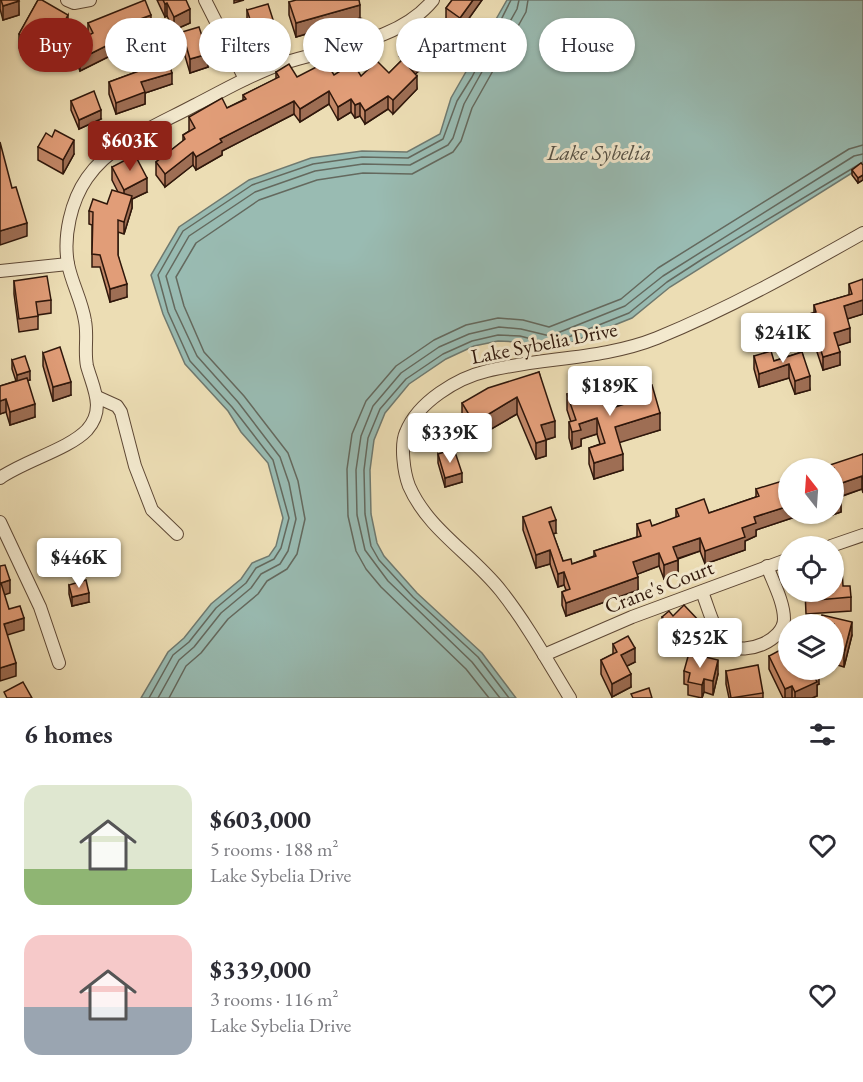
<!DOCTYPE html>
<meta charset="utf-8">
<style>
body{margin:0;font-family:"EB Garamond",serif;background:#f7f7f7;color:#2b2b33;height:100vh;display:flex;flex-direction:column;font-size:22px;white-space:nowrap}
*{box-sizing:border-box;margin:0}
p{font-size:20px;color:#7c7c81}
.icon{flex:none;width:33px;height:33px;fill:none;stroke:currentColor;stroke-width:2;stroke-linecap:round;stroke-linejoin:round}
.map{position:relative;height:698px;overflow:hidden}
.details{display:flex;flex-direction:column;background:#fff;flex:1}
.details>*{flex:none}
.banner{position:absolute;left:18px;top:18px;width:828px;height:54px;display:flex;gap:12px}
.needle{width:39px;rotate:343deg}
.controls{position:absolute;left:778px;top:458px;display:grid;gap:12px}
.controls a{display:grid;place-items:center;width:66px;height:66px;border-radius:50%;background:#fff;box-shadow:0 2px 4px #0004;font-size:30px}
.price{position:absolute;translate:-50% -51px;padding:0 14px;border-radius:6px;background:#fff;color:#222;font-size:20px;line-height:39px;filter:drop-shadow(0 2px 3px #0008)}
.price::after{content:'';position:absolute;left:50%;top:36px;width:18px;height:14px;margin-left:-9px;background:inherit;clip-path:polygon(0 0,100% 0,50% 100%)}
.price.on{background:#8f2418;color:#fff}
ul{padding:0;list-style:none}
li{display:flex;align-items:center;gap:18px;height:150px;padding:0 24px}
li span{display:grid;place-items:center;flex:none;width:168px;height:120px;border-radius:18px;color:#555}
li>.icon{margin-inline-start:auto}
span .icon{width:72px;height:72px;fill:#fffc;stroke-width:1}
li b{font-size:26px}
h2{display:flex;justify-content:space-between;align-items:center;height:72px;padding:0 24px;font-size:26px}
.chip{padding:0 21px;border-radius:27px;background:#fff;box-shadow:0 2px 4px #0004;font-size:21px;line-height:54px}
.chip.on{background:#8f2418;color:#fff}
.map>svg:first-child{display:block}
.water{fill:#99bbb2;stroke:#6f796f;stroke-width:1.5}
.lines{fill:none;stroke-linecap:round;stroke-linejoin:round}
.shore{stroke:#64695e;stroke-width:1.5}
.minor-casing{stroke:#5e4835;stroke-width:14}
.minor{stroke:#f3e9ce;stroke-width:12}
.wall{fill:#c28767;stroke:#2f170b;stroke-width:1.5}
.shaded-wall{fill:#9e6e54;stroke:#2f170b;stroke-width:1.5}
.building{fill:#e19d78;stroke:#2f170b;stroke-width:1.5}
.labels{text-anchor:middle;stroke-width:6;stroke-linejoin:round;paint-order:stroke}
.street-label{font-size:21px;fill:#2f170b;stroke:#f3e9ce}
.water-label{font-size:22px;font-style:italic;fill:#545045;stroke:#f3e9ce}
</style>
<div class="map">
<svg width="863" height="698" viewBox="0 0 863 698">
<rect width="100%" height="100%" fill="#ecddb4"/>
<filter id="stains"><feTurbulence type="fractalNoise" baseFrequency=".00333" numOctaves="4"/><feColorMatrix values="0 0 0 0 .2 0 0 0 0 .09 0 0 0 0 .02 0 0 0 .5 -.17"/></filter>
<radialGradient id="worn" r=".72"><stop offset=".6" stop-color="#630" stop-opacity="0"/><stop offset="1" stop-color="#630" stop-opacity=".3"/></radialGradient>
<!-- water -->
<path class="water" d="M507 0H863V166L670 287 632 318 552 350 535 348 518 342 498 341 474 346 446 359 409 384 385 413 374 440 370 470 371 514 377 543 384 556 417 593 482 653 516 698H141L168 652 184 638 211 604 241 579 252 563 269 556 276 546 283 518 268 463 241 432 228 411 185 364 163 314 151 275 179 227 249 180 311 158 362 151 407 152 440 134 451 98Z"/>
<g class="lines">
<!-- shore -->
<g class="shore">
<path d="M149 698 173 655 189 642 216 608 246 583 256 568 274 559 281 548 289 518 273 460 232 407 190 361 168 312 158 275 183 231 252 185 313 164 362 157 408 158 443 139 457 101 472 77 511 0"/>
<path d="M158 698 179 660 194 647 221 613 251 588 261 574 280 564 288 551 296 519 289 483 280 457 238 402 197 356 175 309 166 276 189 236 255 192 315 171 363 164 410 165 448 145 453 138 464 104 517 9 519 0"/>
<path d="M169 698 186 666 201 653 228 619 258 594 267 581 287 569 297 554 305 519 298 481 288 453 244 396 204 352 184 306 176 277 196 243 259 200 317 180 363 173 412 174 453 152 461 141 472 108 526 12 528 0"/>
<path d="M489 698 466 669 381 587 366 569 356 551 348 516 347 469 352 434 366 401 396 366 434 340 466 325 498 318 523 320 549 327 621 299 658 268 849 149 863 145"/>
<path d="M500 698 472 662 388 581 365 550 357 515 356 470 361 436 373 406 401 373 439 347 469 334 499 327 521 329 550 336 625 306 663 276 854 156 863 154"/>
<path d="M509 698 478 657 413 597 379 560 371 546 365 514 364 470 368 438 380 409 406 379 443 354 472 341 498 335 520 336 551 344 629 313 667 282 704 258 863 162"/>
</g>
<!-- minor casing -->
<g class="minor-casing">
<g id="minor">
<path d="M67 0 74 3 90 0"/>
<path d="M205 0 245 79"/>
<path d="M0 271 68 264"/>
<path d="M97 397 117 406 121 412 135 466 152 510 177 534"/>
<path d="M0 478C24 461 69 449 87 430 106 409 93 388 87 366 84 351 88 336 85 321 82 301 72 284 68 264 63 236 71 201 87 178 112 142 158 125 195 105 223 91 251 74 281 64 331 47 398 43 433 0"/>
<path d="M0 522 40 607 59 663"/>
<path d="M831 546 863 535"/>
<path d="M702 592C709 609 714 634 729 645 746 656 784 640 784 619 784 602 773 582 767 566"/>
<path d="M544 655 632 617 789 559"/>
<path d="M570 698C548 662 527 624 501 591 472 554 428 530 409 486 404 473 400 445 406 432 418 402 457 378 487 371 543 357 602 360 657 338 728 309 796 271 863 233"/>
</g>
</g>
<!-- minor -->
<use href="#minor" class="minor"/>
</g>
<!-- wall -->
<g class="wall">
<path d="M0 0H18L19 15 3 20 0 9Z"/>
<path d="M38 0 68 28 56 50 43 43 35 57 19 48V34Z"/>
<path d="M157 0H186L190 23 174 30 167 16 165 17Z"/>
<path d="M452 0H482L460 31 446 21V8Z"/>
<path d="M289 2 360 18 296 37 289 15Z"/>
<path d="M247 10 276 42 255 49 247 23Z"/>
<path d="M88 23 151 27 116 40V53L80 71 73 55V44L88 36Z"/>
<path d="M182 32 208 67 190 73 182 46Z"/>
<path d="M412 36 447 48 415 74 417 89 393 114 388 109 365 124 360 116 355 118 351 112 338 120 329 104 300 122 294 114 222 151V155L196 170 193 165 165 187 156 175V162L183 141V135L189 131V117L227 108 243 100V95L276 79V72L297 77 334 75 361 76 389 73 402 60 399 56V43Z"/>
<path d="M145 63 172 84 145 93V104L116 114 109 94V82L145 69Z"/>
<path d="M71 101 101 119 79 129 71 110Z"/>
<path d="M38 147 74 154 63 174 38 160Z"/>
<path d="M863 165V180L858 183 852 175V170Z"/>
<path d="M112 167 147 192 132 199V208L124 234 118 232V255L127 297 110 302 100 267H92V225L89 224V211L107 204 118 192 112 180Z"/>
<path d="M14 281 51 300V313L38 315V329L19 332 14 294Z"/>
<path d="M849 284 863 314 847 319 850 342 838 345 840 365 823 370 809 328V314L814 313V305L849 295Z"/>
<path d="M802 352 810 390 795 394 789 378 759 387 754 369V356L774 361Z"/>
<path d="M43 353 71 395 53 401 43 366Z"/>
<path d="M12 360 30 380 27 381 35 417 10 425 6 412 0 414V386L16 381 12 369Z"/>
<path d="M539 372 555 437 546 440V456L536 459 517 414 474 439 462 419V403Z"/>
<path d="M637 389 660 430 619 442 623 470 594 479 589 464V448L600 444 597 434 581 439V446L572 449 569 438V422H571L567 410V394L589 393 609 409 637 400Z"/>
<path d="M438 454 462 482 445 487 438 463Z"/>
<path d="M863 454V493L862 489 840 497 841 512 829 516 828 513H834V468Z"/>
<path d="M756 489 789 513H807L756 530V536L745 541V550L705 564 700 551 678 559V573L664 579 659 566 637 574 638 590 566 616 562 605V592L566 590 564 585 558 587 550 564 536 568 523 530V517L556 533 553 534 563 561 572 564 594 556V551L637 537V524L652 526 676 518V509L709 513 756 497Z"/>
<path d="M69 585 89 602 72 606 69 594Z"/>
<path d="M843 586 851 597V611L806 614 805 591Z"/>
<path d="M673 616 702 637 685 654 662 631V617Z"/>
<path d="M834 624 852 635 844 667 834 664Z"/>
<path d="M613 644 635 662 627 666 631 687 612 697 601 674V660L613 654Z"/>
<path d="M787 655 819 684 817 685V696L812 698H783L769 669V656Z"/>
<path d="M684 671 718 674 713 695 704 692 702 698 688 695V685L684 684Z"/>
<path d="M726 671 763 693V698H729L726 684Z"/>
</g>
<!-- shaded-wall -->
<g class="shaded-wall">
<path d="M234 0H244L234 3Z"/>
<path d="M473 0H482L460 31V18Z"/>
<path d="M19 1V15L3 20V6Z"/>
<path d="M167 3V16L165 17V4Z"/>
<path d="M360 5V18L296 37V23Z"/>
<path d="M190 9V23L174 30V17Z"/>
<path d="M68 15V28L56 50V36Z"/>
<path d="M151 15V27L111 42V30Z"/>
<path d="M43 29V43L35 57V44Z"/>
<path d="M276 29V42L255 49V35Z"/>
<path d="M447 35V48L408 80V66Z"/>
<path d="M116 41V53L80 71V59Z"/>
<path d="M208 54V67L190 73V59Z"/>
<path d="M172 73V84L145 93V104L116 114V103L141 82Z"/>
<path d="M417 76V89L393 114V100Z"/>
<path d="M329 91V104L300 122V109Z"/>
<path d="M388 96V109L365 124V111Z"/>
<path d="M351 99V112L338 120V107Z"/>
<path d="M294 101V114L222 151V155L196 170V157L220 139Z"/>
<path d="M360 103V116L355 118V105Z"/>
<path d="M101 110V119L79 129V120Z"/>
<path d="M74 140V154L63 174V160Z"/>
<path d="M193 152V165L165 187V174Z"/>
<path d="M863 175V180L858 183V178Z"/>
<path d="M147 178V192L132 199V208L124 234V190Z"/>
<path d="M27 223V236L0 245V231Z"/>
<path d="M127 284V297L110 302V289Z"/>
<path d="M863 300V314L844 320V306Z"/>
<path d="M850 328V342L834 347V333Z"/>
<path d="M840 352V365L823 370V357Z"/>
<path d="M789 364V378L759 387V374Z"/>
<path d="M30 371V380L17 384V375Z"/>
<path d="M810 376V390L795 394V381Z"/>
<path d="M71 382V395L53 401V387Z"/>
<path d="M517 397V414L474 439V423Z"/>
<path d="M6 399V412L0 414V401Z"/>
<path d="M35 404V417L10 425V412Z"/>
<path d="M660 413V430L615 444V427Z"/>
<path d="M597 418V434L581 439V446L572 449V432L579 424Z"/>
<path d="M555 421V437L541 441V425Z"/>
<path d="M546 440V456L536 459V443Z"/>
<path d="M623 454V470L594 479V463Z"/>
<path d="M462 473V482L445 487V478Z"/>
<path d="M862 476V489L836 498V485Z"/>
<path d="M841 498V512L829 516V513H834V501Z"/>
<path d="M789 506V513H807L756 530V536L745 541V550L705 564V551L742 528 754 517Z"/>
<path d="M556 520V533L549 535V522Z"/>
<path d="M700 538V551L673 560V547Z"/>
<path d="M550 550V564L536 568V555Z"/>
<path d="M659 553V566L633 576V562Z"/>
<path d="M678 560V573L664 579V565Z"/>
<path d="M564 572V585L558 587V574Z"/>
<path d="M638 577V590L566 616V603Z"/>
<path d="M10 580V593L1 596V583Z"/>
<path d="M89 593V602L72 606V597Z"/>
<path d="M24 618V630L4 636V624Z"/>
<path d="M852 622V635L844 667V653Z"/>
<path d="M702 624V637L685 654V640Z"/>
<path d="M635 648V662L621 669V655Z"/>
<path d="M718 660V674L713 695V681Z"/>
<path d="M16 663V676L0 681V668Z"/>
<path d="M819 671V684L817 685V696L812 698H795V692L813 674Z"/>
<path d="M631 674V687L612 697V684Z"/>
<path d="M704 679V692L702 698V685Z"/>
<path d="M792 686V698H785V689Z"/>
</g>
<!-- building -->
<g class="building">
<path d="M1 0H18L19 1 3 6Z"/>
<path d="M38 0H42L68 15 56 36 43 29 35 44 19 34Z"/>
<path d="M145 0 151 15 111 30 116 41 80 59 73 44 93 33 88 23Z"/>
<path d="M163 0H186L190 9 174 17 167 3 165 4Z"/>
<path d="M296 0H359L360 5 296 23 289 2Z"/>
<path d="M452 0H473L460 18 446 8Z"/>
<path d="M268 4 276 29 255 35 247 10Z"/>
<path d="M434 19 447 35 408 66 417 76 393 100 388 96 365 111 360 103 355 105 351 99 338 107 329 91 300 109 294 101 220 139 222 142 196 157 193 152 165 174 156 162 185 139 183 135 195 128 189 117 222 98 227 108 246 99 243 95 279 77 276 72 289 64 297 77 326 62 334 75 353 63 361 76 377 61 389 73 408 54 399 43 410 34 412 36Z"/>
<path d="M199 27 208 54 190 59 182 32Z"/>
<path d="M167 56 172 73 141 82 145 92 116 103 109 82 147 68 145 63Z"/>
<path d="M94 91 101 110 79 120 71 101Z"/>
<path d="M55 130 74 140 63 160 38 147 46 133 52 137Z"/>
<path d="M0 142 12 188 16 187 27 223 0 231Z"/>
<path d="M135 155 147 178 124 190 112 167Z"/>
<path d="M861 163 863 165V175L858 178 852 170Z"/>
<path d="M112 190 132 196 124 222 118 220V255L127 284 110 289 100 255 92 254 93 212 89 211 93 199 107 204Z"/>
<path d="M47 276 51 300 36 302 38 316 19 319 14 281Z"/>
<path d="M863 279V300L844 306 850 328 834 333 840 352 823 357 809 314 816 312 814 305 852 294 849 284Z"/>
<path d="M60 347 71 382 53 387 43 353Z"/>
<path d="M771 351 774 361 802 352 810 376 795 381 789 364 759 374 754 356Z"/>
<path d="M25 356 30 371 17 375 12 360Z"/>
<path d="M539 372 555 421 541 425 546 440 536 443 517 397 474 423 462 403 488 388Z"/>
<path d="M27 378 35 404 10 412 6 399 0 401V386Z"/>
<path d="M652 385 660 413 615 427 623 454 594 463 589 448 605 443 597 418 579 424 581 430 572 432 569 422 576 420 567 394 587 388 589 393 602 389 609 409 640 399 637 389Z"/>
<path d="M454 449 462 473 445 478 438 454Z"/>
<path d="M863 454V480L862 476 836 485 841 498 834 501V468H821Z"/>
<path d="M789 479V506L754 517 756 523 742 528 745 537 705 551 700 538 673 547 678 560 664 565 659 553 633 562 638 577 566 603 562 592 570 589 564 572 558 574 550 550 536 555 523 517 551 507 556 520 549 522 563 561 571 559 572 564 596 556 594 551 641 536 637 524 650 520 652 526 679 516 676 509 704 499 709 513 759 496 756 489Z"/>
<path d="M5 565 10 580 1 583 9 609 20 606 24 618 4 624 16 663 0 668V566Z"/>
<path d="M842 569 843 586H850L851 597 806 601V591H834V570Z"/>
<path d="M86 580 89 593 72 597 69 585Z"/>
<path d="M684 605 702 624 685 640 662 617 669 611 673 616Z"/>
<path d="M822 615 852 622 844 653 834 651V624H820Z"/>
<path d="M628 636 635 648 621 655 631 674 612 684 601 660 617 652 613 644Z"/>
<path d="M784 648 787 655 789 654V669H818L819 671 813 674 817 682 795 692 792 686 785 689 769 656Z"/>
<path d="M689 653 718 660 713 681 704 679 702 685 688 682 690 673 684 671Z"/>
<path d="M758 665 763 693 731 698 726 671Z"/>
<path d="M23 682 32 698H7L4 692Z"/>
<path d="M649 688 652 698H633L631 694Z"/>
</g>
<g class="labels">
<!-- street labels -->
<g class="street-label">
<text transform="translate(544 343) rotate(-11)" y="7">Lake Sybelia Drive</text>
<text transform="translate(659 587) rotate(-21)" y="7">Crane's Court</text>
</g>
<!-- water labels -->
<g class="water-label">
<text x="599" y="160">Lake Sybelia</text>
</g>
</g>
<rect width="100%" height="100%" filter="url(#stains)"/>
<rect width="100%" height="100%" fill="url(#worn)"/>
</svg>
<div class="controls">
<a><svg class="needle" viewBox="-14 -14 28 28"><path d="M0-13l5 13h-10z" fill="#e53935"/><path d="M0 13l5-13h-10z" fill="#7c7c81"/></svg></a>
<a><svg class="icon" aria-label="locate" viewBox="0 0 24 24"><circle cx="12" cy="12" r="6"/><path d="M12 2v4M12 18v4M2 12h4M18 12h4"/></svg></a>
<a><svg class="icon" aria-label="layers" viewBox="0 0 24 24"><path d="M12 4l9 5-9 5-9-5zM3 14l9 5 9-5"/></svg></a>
</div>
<b class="price on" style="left:130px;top:172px">$603K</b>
<b class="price" style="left:783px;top:364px">$241K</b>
<b class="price" style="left:610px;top:417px">$189K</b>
<b class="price" style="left:450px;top:464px">$339K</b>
<b class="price" style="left:79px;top:589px">$446K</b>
<b class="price" style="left:700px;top:669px">$252K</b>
<div class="banner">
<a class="chip on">Buy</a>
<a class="chip">Rent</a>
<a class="chip">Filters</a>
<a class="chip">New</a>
<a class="chip">Apartment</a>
<a class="chip">House</a>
</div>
</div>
<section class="details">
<h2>6 homes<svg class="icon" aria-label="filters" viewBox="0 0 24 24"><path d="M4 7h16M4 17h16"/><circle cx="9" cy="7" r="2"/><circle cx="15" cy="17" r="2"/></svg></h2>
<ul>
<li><span style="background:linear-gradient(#dfe7d0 70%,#8fb573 0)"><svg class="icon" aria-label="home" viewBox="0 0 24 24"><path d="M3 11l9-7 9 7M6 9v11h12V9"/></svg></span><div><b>$603,000</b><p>5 rooms · 188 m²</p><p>Lake Sybelia Drive</p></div><svg class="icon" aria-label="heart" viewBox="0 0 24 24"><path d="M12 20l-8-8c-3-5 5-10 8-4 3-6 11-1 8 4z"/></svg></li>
<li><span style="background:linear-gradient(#f6c9c9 60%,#9aa5b1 0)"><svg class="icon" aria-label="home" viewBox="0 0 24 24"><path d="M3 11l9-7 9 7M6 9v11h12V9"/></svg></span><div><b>$339,000</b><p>3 rooms · 116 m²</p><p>Lake Sybelia Drive</p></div><svg class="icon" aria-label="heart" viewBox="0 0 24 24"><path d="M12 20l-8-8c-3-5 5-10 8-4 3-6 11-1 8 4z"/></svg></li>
</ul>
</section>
